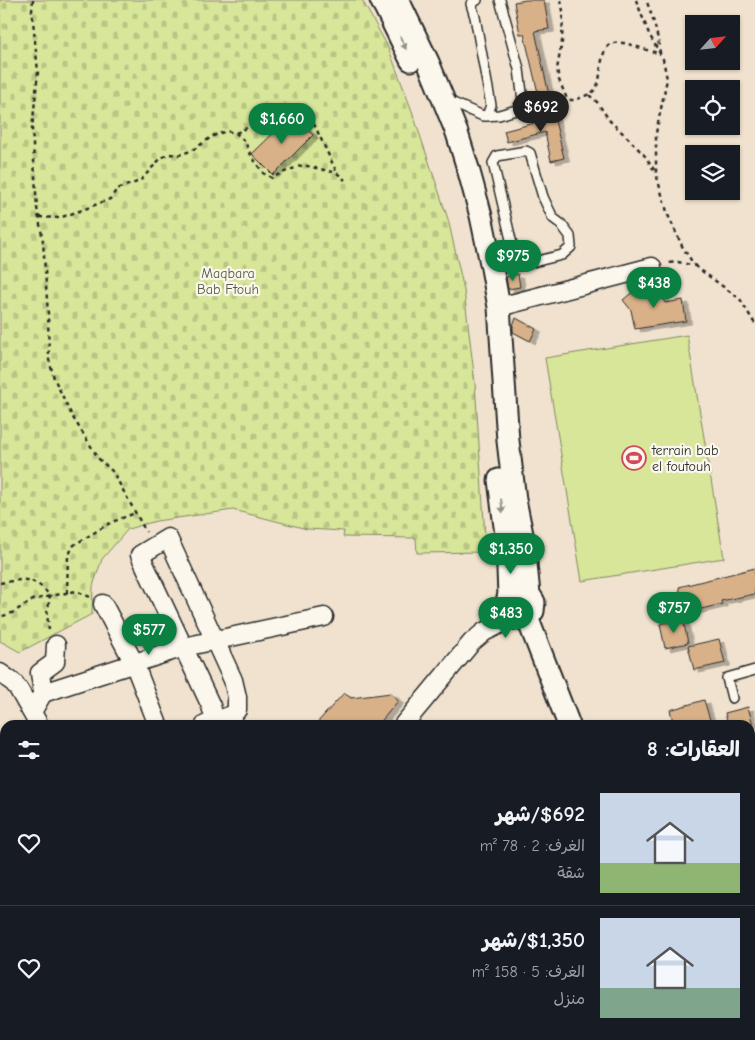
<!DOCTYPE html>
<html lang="ar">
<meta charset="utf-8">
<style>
body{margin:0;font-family:"Comic Neue","Playpen Sans Arabic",sans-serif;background:#20242c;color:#f1f3f6;direction:rtl;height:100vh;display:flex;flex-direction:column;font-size:19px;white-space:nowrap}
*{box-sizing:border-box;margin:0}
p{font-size:16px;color:#9ea1a6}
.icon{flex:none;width:28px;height:28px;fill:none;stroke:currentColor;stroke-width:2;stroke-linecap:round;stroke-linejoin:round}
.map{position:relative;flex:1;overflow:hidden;direction:ltr}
.side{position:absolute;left:0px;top:720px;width:755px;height:320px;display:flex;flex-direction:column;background:#171b24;border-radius:15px 15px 0 0;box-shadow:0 1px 4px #0004;direction:rtl}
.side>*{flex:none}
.needle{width:32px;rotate:63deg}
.buttons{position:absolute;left:685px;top:15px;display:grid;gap:10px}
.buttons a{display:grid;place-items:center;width:55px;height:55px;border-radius:0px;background:#171b24;box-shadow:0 1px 4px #0004;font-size:25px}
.price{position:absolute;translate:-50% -42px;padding:0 11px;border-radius:18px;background:#0b8043;color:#fff;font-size:16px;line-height:32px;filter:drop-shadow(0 1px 2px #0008)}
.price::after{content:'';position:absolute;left:50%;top:30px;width:15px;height:11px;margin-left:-8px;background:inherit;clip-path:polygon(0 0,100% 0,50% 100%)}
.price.on{background:#222;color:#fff}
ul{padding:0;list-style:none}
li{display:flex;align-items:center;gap:15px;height:125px;padding:0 15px}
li+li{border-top:1px solid #363941}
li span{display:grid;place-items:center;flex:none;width:140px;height:100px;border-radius:0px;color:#555}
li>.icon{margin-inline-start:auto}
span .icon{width:60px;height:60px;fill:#fffc;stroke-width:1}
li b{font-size:21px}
h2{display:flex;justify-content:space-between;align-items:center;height:60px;padding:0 15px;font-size:21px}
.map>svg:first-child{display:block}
.cemetery{fill:url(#cemetery-stones);stroke:#818862}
.pitch{fill:#d7e699;stroke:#818862}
.building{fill:#d8b189;stroke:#2b2b2b;filter:url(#shadow)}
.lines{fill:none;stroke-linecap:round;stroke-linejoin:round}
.service-casing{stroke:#2b2b2b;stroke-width:12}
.minor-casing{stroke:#2b2b2b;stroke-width:21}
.tertiary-casing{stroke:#2b2b2b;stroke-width:25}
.path{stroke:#2b2b2b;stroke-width:2.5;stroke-dasharray:4 4;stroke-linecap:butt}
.service{stroke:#fbf7ec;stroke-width:9}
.minor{stroke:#fbf7ec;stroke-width:18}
.tertiary{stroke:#fbf7ec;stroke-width:21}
.oneway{fill:#93918c}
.labels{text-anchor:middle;stroke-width:4.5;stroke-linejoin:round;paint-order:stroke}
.park-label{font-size:14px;fill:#565a46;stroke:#fbf7ec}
.poi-label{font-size:14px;fill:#2b2b2b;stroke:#fbf7ec;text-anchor:start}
</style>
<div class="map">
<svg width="755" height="1040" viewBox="0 0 755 1040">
<defs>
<pattern id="cemetery-stones" width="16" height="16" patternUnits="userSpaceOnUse" patternTransform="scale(1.25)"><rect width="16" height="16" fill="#d7e699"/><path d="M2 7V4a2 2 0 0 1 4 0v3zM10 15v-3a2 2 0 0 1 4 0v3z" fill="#b9c584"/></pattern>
<filter id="shadow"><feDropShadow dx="5.5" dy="3" stdDeviation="0" flood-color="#0004"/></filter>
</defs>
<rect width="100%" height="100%" fill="#f0e2ce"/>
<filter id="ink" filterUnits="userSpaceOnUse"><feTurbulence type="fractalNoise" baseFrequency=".02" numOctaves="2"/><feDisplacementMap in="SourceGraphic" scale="10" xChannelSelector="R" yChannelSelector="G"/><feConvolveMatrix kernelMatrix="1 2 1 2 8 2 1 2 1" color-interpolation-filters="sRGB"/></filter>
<g filter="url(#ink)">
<!-- cemetery -->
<path class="cemetery" d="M0 0H362L388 47 412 111 448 219 464 290 475 383 486 552 417 553 416 538 343 537 344 531 307 529 233 510 156 521 128 529 102 559 93 586 92 614 20 652 0 641Z"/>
<!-- pitch -->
<path class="pitch" d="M687 335 724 558 582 581 545 358Z"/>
<!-- building -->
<g class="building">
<path d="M526 0H544L549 29 535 31 549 95 539 97 524 34H520L514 2Z"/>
<path d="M552 108 564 158 551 161 545 132 507 142 504 131 542 121 540 111Z"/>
<path d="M292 115 313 135 273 175 252 154Z"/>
<path d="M518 274 520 287 508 289 506 277Z"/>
<path d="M662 288 665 303 683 300 686 321 635 329 631 310 623 300 636 289 640 293Z"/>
<path d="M516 318 536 329 530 341 513 332V325Z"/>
<path d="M755 568V594L721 601 722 604 685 613 679 587Z"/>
<path d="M683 619 688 643 665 648 660 624Z"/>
<path d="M719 639 725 663 694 670 688 646Z"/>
<path d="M344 693 351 698 391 693 398 701 378 725H315Z"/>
<path d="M704 700 711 723 705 725H674L670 710Z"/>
<path d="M748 707 753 725H728L725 713Z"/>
</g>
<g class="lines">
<!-- service casing -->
<g class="service-casing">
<g id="service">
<path d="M477 0 471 4 475 17 491 105 487 116"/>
<path d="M446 100 483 116 499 115 516 110 523 101 519 69 500 0"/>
<path d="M492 268 521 265 562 255 571 247 570 236 561 224 553 218 543 197 530 153 526 151 497 156 493 163 512 244 505 266"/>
<path d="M732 698 727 678 755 670"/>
<path d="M750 771 755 767"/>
<path d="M14 1035V1040"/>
<path d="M148 1040 150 1035"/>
<path d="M250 1040V1035"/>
</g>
</g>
<!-- minor casing -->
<g class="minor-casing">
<g id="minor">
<path d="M499 307 652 267"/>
<path d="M103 604 134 663 158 725"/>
<path d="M0 673 14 683 19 690 39 725"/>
<path d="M43 693 184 647 324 617"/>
<path d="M32 712 43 693 40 673 55 662 56 645"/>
<path d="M205 725 232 715 237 710V697L233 680 168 538 140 555 211 706 215 721"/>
<path d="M403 725 472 642 484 632 514 617"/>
<path d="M604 1035V1040"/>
</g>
</g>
<!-- tertiary casing -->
<g class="tertiary-casing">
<g id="tertiary">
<path d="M381 0 385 7 411 60"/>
<path d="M398 0 428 62 457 133 469 172 481 216 492 268 499 307 508 441 515 500 524 544 529 594 534 602 533 611 530 615 527 617 518 619 514 617 507 611 506 606 507 601 509 596 519 591 524 592 529 594"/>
<path d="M499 480 507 542 509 596"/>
<path d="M527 617 569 725"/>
<path d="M671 1035 673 1040"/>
</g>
</g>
<!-- path -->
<g class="path">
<path d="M33 0 32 10 38 72 32 129 37 208 43 241 48 314 49 360 54 378 72 416 99 459 113 472 146 532"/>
<path d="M561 0 563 11 562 42 557 69 559 80 567 99C574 101 576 100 582 97 588 95 595 92 597 86 603 74 598 47 614 43 625 40 647 52 660 53 658 35 653 17 646 0"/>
<path d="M636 0 649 34 663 59 667 79 656 133V174L668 215 683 248 695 266 678 262 667 263"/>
<path d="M589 95 597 102 610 121 627 137 645 156 656 173"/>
<path d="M236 133 263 120 274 111 290 110 297 105 304 106 314 124 337 173"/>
<path d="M39 217 59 218 85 209 110 199 117 189 140 181 161 158 169 154 179 155 193 150 213 136 226 131 236 133 245 142 251 155 263 173 272 178 282 173 303 165 337 173 345 180"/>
<path d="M695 266 740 299 755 324"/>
<path d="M0 583C24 579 33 575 50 596L33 600 12 613 0 617"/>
<path d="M67 593 68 556 74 545 110 523 135 513"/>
<path d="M49 630 47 614 50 596 76 591 90 597"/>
</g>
<!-- service -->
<use href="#service" class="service"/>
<!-- minor -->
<use href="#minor" class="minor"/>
<!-- tertiary -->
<use href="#tertiary" class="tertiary"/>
</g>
<!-- one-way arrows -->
<defs><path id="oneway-solid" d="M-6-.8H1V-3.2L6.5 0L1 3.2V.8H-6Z" transform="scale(1.25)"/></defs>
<g class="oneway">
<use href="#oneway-solid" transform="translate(403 43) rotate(65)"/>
<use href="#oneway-solid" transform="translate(502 506) rotate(82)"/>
</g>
</g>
<!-- icons -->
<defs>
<g id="stadium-ring" transform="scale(1.25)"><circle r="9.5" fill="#fbf7ec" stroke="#d1495b" stroke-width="1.5"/><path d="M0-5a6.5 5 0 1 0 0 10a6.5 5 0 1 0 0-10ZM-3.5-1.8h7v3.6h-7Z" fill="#d1495b"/></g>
</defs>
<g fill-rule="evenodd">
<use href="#stadium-ring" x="634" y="458"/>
</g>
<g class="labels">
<!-- park labels -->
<g class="park-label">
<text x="228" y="278">Maqbara<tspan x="228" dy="16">Bab Ftouh</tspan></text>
</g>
<!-- poi labels -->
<g class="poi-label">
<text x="652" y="455">terrain bab<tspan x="652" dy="16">el foutouh</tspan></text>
</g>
</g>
</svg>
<div class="buttons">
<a><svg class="needle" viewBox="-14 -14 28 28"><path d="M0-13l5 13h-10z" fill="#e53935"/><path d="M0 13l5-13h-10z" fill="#9ea1a6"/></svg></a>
<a><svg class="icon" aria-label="locate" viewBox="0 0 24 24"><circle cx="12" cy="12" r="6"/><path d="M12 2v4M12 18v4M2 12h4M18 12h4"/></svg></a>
<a><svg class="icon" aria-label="layers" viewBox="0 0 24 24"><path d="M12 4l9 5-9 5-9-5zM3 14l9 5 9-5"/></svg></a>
</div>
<b class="price on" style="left:541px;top:133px">$692</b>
<b class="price" style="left:282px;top:145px">$1,660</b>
<b class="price" style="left:513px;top:282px">$975</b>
<b class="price" style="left:654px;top:309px">$438</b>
<b class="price" style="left:511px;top:575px">$1,350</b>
<b class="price" style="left:674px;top:634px">$757</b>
<b class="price" style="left:506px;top:639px">$483</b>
<b class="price" style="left:149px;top:656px">$577</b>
<section class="side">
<h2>العقارات: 8<svg class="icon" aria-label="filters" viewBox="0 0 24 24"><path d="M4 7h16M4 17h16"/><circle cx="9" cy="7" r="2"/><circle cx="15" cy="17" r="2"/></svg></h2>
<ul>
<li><span style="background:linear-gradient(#c9d6e8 70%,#8fb573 0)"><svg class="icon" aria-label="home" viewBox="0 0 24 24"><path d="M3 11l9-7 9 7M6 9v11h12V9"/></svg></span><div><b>$692/شهر</b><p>الغرف: 2 · 78 m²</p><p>شقة</p></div><svg class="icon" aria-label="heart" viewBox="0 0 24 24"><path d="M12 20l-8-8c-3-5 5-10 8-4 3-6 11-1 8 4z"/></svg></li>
<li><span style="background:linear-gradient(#c9d6e8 70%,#7fa58c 0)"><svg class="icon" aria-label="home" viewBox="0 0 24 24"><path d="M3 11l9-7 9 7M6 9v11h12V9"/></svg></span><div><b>$1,350/شهر</b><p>الغرف: 5 · 158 m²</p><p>منزل</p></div><svg class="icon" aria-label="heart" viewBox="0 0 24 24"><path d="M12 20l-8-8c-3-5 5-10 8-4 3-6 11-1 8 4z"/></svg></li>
</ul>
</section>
</div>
